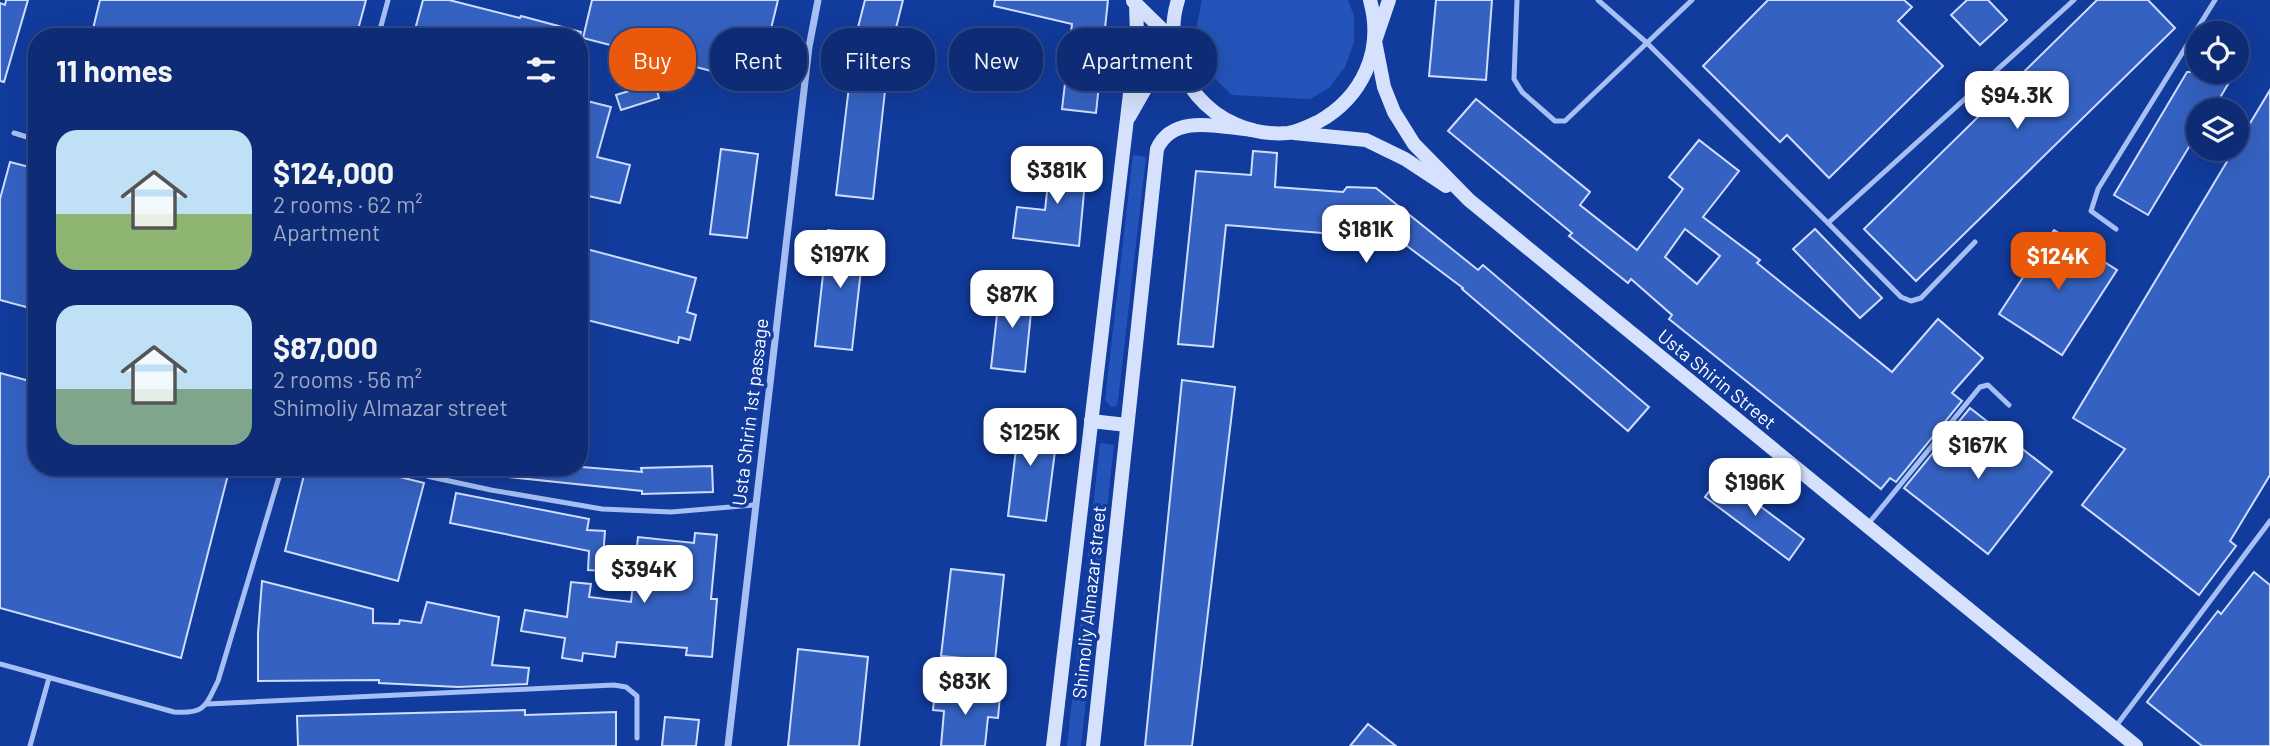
<!DOCTYPE html>
<meta charset="utf-8">
<style>
body{margin:0;font-family:Barlow,sans-serif;background:#1b387d;color:#f1f3f6;height:100vh;display:flex;flex-direction:column;font-size:26px;white-space:nowrap}
*{box-sizing:border-box;margin:0}
p{font-size:23px;color:#9aa7c5}
.icon{flex:none;width:38px;height:38px;fill:none;stroke:currentColor;stroke-width:2;stroke-linecap:round;stroke-linejoin:round}
.map{position:relative;flex:1;overflow:hidden}
.panel{position:absolute;left:28px;top:28px;width:560px;height:448px;display:flex;flex-direction:column;background:#0d2c75;border-radius:28px;box-shadow:0 7px 28px #0002,0 0 0 2px #2d4887}
.panel>*{flex:none}
.guide{position:absolute;left:609px;top:28px;width:665px;height:63px;display:flex;gap:14px}
.fabs{position:absolute;left:2186px;top:21px;display:grid;gap:14px}
.fabs a{display:grid;place-items:center;width:63px;height:63px;border-radius:50%;background:#0d2c75;box-shadow:0 7px 28px #0002,0 0 0 2px #2d4887;font-size:35px}
.price{position:absolute;translate:-50% -60px;padding:0 16px;border-radius:14px;background:#fff;color:#222;font-size:23px;line-height:46px;filter:drop-shadow(0 2px 4px #0008)}
.price::after{content:'';position:absolute;left:50%;top:42px;width:21px;height:16px;margin-left:-10px;background:inherit;clip-path:polygon(0 0,100% 0,50% 100%)}
.price.on{background:#ea580c;color:#fff}
ul{padding:0;list-style:none}
li{display:flex;align-items:center;gap:21px;height:175px;padding:0 28px}
li span{display:grid;place-items:center;flex:none;width:196px;height:140px;border-radius:21px;color:#555}
li>.icon{margin-inline-start:auto}
span .icon{width:84px;height:84px;fill:#fffc;stroke-width:1}
li b{font-size:30px}
h2{display:flex;justify-content:space-between;align-items:center;height:84px;padding:0 28px;font-size:30px}
.tag{padding:0 24px;border-radius:28px;background:#0d2c75;box-shadow:0 7px 28px #0002,0 0 0 2px #2d4887;font-size:24px;line-height:63px}
.tag.on{background:#ea580c;color:#fff}
.map>svg:first-child{display:block}
.green{fill:#2454ba}
.building{fill:#3562c2;stroke:#cfdefe;stroke-width:2;fill-rule:evenodd}
.lines{fill:none;stroke-linecap:round;stroke-linejoin:round}
.lane{stroke:#a6bff4;stroke-width:5}
.street{stroke:#a6bff4;stroke-width:7}
.secondary{stroke:#d6e2fd;stroke-width:14}
.labels{text-anchor:middle;stroke-width:7;stroke-linejoin:round;paint-order:stroke}
.street-label{font-size:19px;fill:#fff;stroke:#113b9c}
</style>
<div class="map">
<svg width="2270" height="746" viewBox="0 0 2270 746">
<rect width="100%" height="100%" fill="#113b9c"/>
<!-- green -->
<g class="green">
<path d="M1202 0H1348L1354 16V42L1345 67 1329 88 1310 99 1232 95 1213 77 1200 54 1196 29Z"/>
<path d="M1133 155 1146 157 1118 401 1116 406 1111 407 1105 400Z"/>
<path d="M1100 443 1114 445 1081 746H1067Z"/>
</g>
<!-- building -->
<g class="building">
<path d="M6 0H28L4 82 0 81V3L5 5Z"/>
<path d="M100 0H366L356 37H91Z"/>
<path d="M423 0H449L520 18 521 16 581 32 580 37H413Z"/>
<path d="M592 0H778L757 86 722 78 723 74 583 38Z"/>
<path d="M865 0H903L889 56 853 47Z"/>
<path d="M995 0H1108L1096 113 1062 109 1072 24 994 6Z"/>
<path d="M1436 0H1492L1486 80 1429 76Z"/>
<path d="M1768 0H1904L1912 7 1898 21 1943 66 1829 178 1787 135 1780 142 1703 66Z"/>
<path d="M1967 0H1988L2007 20 1980 45 1951 15Z"/>
<path d="M2097 0H2148L2175 28 1916 281 1864 229Z"/>
<path d="M2187 72H2235L2213 110H2198V132L2148 215 2114 195Z"/>
<path d="M850 78 886 82 873 199 836 195Z"/>
<path d="M655 83 659 98 621 110 616 95Z"/>
<path d="M2270 90V475L2230 541 2236 546 2199 595 2082 505 2125 449 2073 418Z"/>
<path d="M579 99 611 107 597 157 630 165 620 203 579 194Z"/>
<path d="M1476 99 1590 192 1580 205 1637 250 1683 189 1669 177 1699 140 1739 171 1703 217 1760 260 1757 263 1892 372 1938 319 1983 358 1952 393 1962 401 1896 482 1890 478 1881 489 1669 319 1672 315 1631 279 1628 283 1569 236 1572 233 1448 131ZM1685 229 1720 256 1697 284 1665 257Z"/>
<path d="M721 149 758 154 747 238 710 234Z"/>
<path d="M1253 151 1277 153 1275 187 1343 192 1347 187 1376 188 1478 270 1483 265 1649 407 1628 431 1462 289 1463 288 1395 237 1372 229 1371 237 1226 225 1213 347 1178 344 1196 171 1251 175Z"/>
<path d="M1051 156 1087 160 1079 246 1013 238 1017 207 1045 210Z"/>
<path d="M10 162 37 169V310L0 300V199Z"/>
<path d="M1815 229 1882 298 1860 318 1793 249Z"/>
<path d="M828 230 865 234 852 350 815 346Z"/>
<path d="M2054 230 2117 270 2062 355 1999 314Z"/>
<path d="M579 247 696 278 687 312 696 315 690 340 679 337 678 343 579 318Z"/>
<path d="M1000 288 1033 292 1025 372 991 368Z"/>
<path d="M0 373 37 383V467H230L181 658 0 608Z"/>
<path d="M1182 380 1235 387 1192 746H1145Z"/>
<path d="M1970 408 2052 472 1988 554 1904 488Z"/>
<path d="M1001 421 1058 428 1046 521 1008 516 1016 449 998 446Z"/>
<path d="M712 466 713 492 642 494V491L509 477 510 467H582L642 472 641 468Z"/>
<path d="M306 467H360L424 483 398 581 285 551Z"/>
<path d="M1720 476 1804 539 1789 560 1705 497Z"/>
<path d="M456 493 589 519 587 530 605 531 602 571 588 570 589 551 450 523Z"/>
<path d="M695 533 717 535 711 599H717L712 657 686 655 687 648 617 642 615 657 583 653 582 661 562 658 565 638 521 631 525 610 567 617 571 582 591 584 589 597 631 602 638 537 694 543Z"/>
<path d="M951 569 1004 575 995 661 941 656Z"/>
<path d="M2254 572 2270 585V746H2202L2147 702 2218 611 2221 614Z"/>
<path d="M262 581 373 609V623L399 624 400 620 421 623 427 602 499 617 492 665 529 668 527 684 458 687 379 683V680L258 681V633Z"/>
<path d="M798 649 868 657 859 746H788Z"/>
<path d="M935 690 1000 696 998 718 988 717 985 746H941L944 711 933 710Z"/>
<path d="M525 710V715L616 712V746H298L297 716Z"/>
<path d="M665 717 699 720 696 746H662Z"/>
<path d="M1368 724 1396 746H1350Z"/>
</g>
<g class="lines">
<!-- lane -->
<g class="lane">
<path d="M1517 0 1514 79 1522 92 1555 121H1565L1692 0"/>
<path d="M1598 0 1647 43 1828 223 2074 0"/>
<path d="M378 37 388 0"/>
<path d="M14 133 37 140"/>
<path d="M1828 223 1901 297 1911 301 1921 298 1975 242"/>
<path d="M2116 229 2091 211 2098 189 2215 0"/>
<path d="M399 467 431 477 491 490 602 509 671 512 754 505"/>
<path d="M1869 523 1980 387 1988 385 2009 405"/>
<path d="M0 664 174 712C205 714 205 707 218 681L282 467"/>
<path d="M207 704 614 685 626 687 637 696V738"/>
<path d="M2116 726 2270 521"/>
<path d="M30 746 49 678"/>
</g>
<!-- street -->
<path class="street" d="M728 746 809 47 818 0"/>
<!-- secondary -->
<g class="secondary">
<path d="M1178 0C1156 71 1214 139 1288 133 1297 132 1309 126 1318 122 1363 97 1384 50 1370 0"/>
<path d="M1389 0 1375 41 1384 87 1394 112 1414 144 1469 200 2136 746"/>
<path d="M1129 117 1173 40 1133 1"/>
<path d="M1294 133 1366 140 1405 159 1446 186"/>
<path d="M1091 421 1127 425"/>
<path d="M1053 746 1137 34 1136 4"/>
<path d="M1093 746 1157 149C1173 113 1220 127 1252 130"/>
</g>
</g>
<g class="labels">
<!-- street labels -->
<g class="street-label">
<text transform="translate(1717 379) rotate(39)" y="7">Usta Shirin Street</text>
<text transform="translate(750 412) rotate(-83)" y="7">Usta Shirin 1st passage</text>
<text transform="translate(1089 602) rotate(-84)" y="7">Shimoliy Almazar street</text>
</g>
</g>
</svg>
<div class="fabs">
<a><svg class="icon" aria-label="locate" viewBox="0 0 24 24"><circle cx="12" cy="12" r="6"/><path d="M12 2v4M12 18v4M2 12h4M18 12h4"/></svg></a>
<a><svg class="icon" aria-label="layers" viewBox="0 0 24 24"><path d="M12 4l9 5-9 5-9-5zM3 14l9 5 9-5"/></svg></a>
</div>
<b class="price" style="left:2017px;top:131px">$94.3K</b>
<b class="price" style="left:1057px;top:206px">$381K</b>
<b class="price" style="left:1366px;top:265px">$181K</b>
<b class="price" style="left:840px;top:290px">$197K</b>
<b class="price on" style="left:2058px;top:292px">$124K</b>
<b class="price" style="left:1012px;top:330px">$87K</b>
<b class="price" style="left:1030px;top:468px">$125K</b>
<b class="price" style="left:1978px;top:481px">$167K</b>
<b class="price" style="left:1755px;top:518px">$196K</b>
<b class="price" style="left:644px;top:605px">$394K</b>
<b class="price" style="left:965px;top:717px">$83K</b>
<div class="guide">
<a class="tag on">Buy</a>
<a class="tag">Rent</a>
<a class="tag">Filters</a>
<a class="tag">New</a>
<a class="tag">Apartment</a>
</div>
<section class="panel">
<h2>11 homes<svg class="icon" aria-label="filters" viewBox="0 0 24 24"><path d="M4 7h16M4 17h16"/><circle cx="9" cy="7" r="2"/><circle cx="15" cy="17" r="2"/></svg></h2>
<ul>
<li><span style="background:linear-gradient(#bfe0f5 60%,#8fb573 0)"><svg class="icon" aria-label="home" viewBox="0 0 24 24"><path d="M3 11l9-7 9 7M6 9v11h12V9"/></svg></span><div><b>$124,000</b><p>2 rooms · 62 m²</p><p>Apartment</p></div></li>
<li><span style="background:linear-gradient(#bfe0f5 60%,#7fa58c 0)"><svg class="icon" aria-label="home" viewBox="0 0 24 24"><path d="M3 11l9-7 9 7M6 9v11h12V9"/></svg></span><div><b>$87,000</b><p>2 rooms · 56 m²</p><p>Shimoliy Almazar street</p></div></li>
</ul>
</section>
</div>
